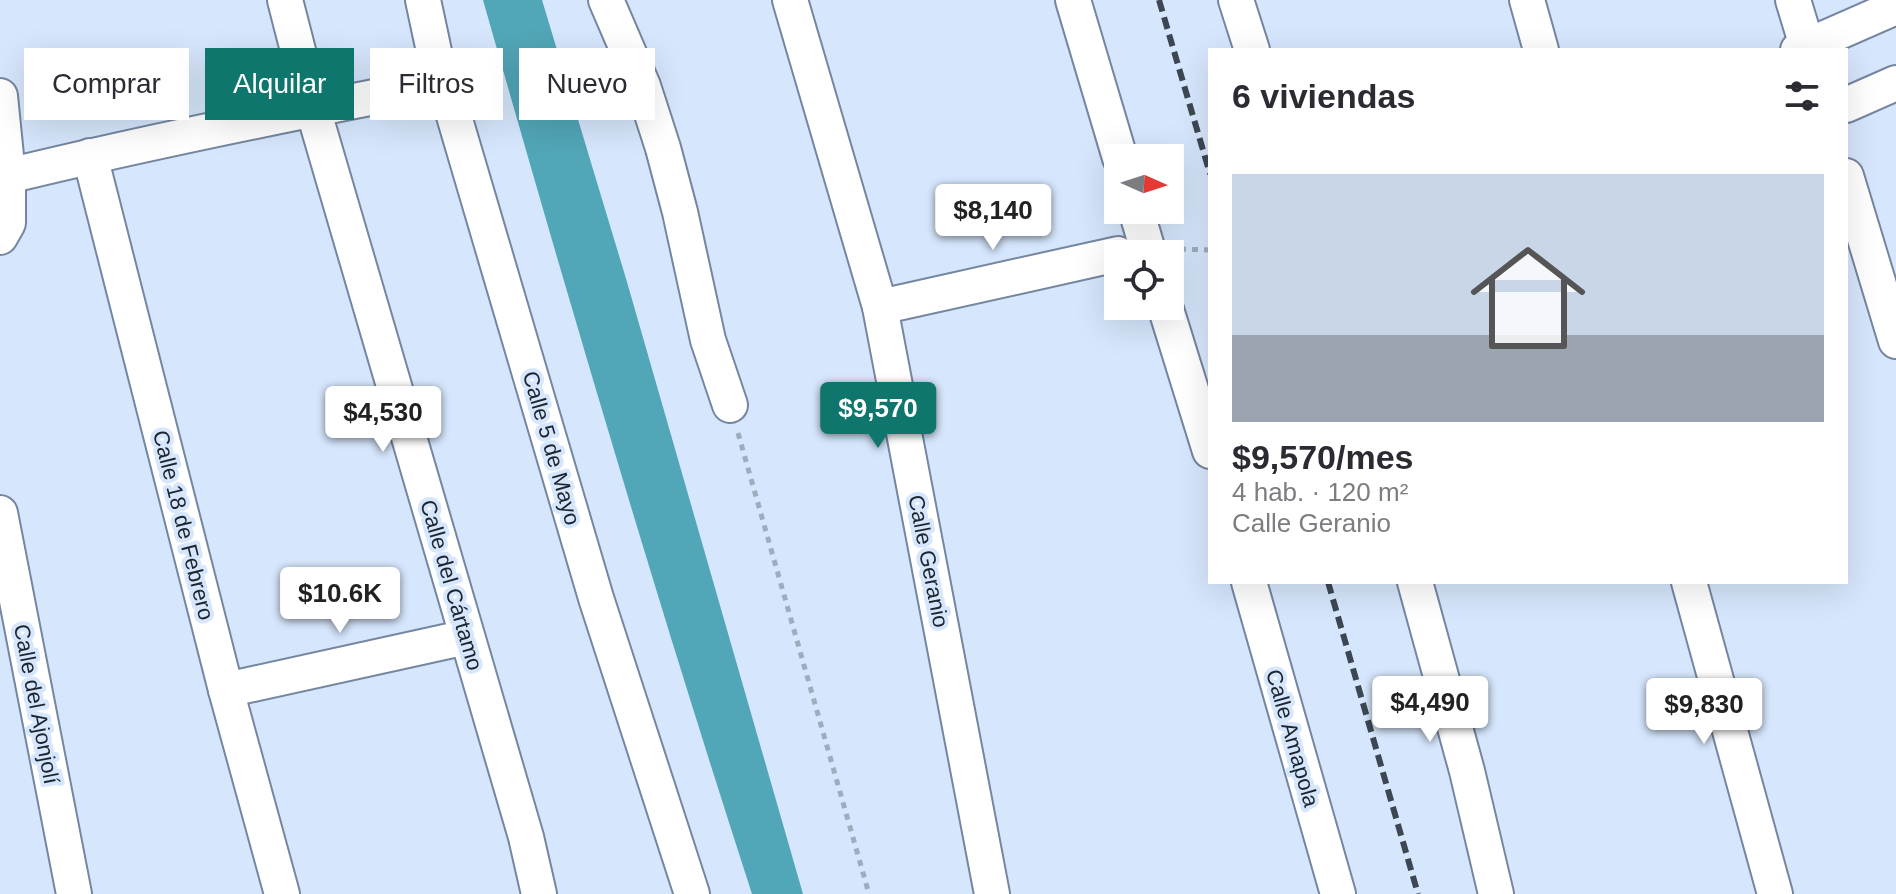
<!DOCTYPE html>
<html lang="es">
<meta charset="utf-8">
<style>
body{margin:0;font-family:Helvetica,sans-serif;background:#f2f2f3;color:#2b2b33;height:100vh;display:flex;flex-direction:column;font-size:30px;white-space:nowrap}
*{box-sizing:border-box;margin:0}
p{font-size:26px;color:#7c7c81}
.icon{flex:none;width:44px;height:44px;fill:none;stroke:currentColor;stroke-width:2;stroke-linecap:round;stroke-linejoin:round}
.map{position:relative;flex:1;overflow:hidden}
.panel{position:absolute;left:1208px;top:48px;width:640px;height:536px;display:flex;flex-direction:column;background:#fff;border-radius:0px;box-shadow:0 8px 32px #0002}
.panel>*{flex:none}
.banner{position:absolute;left:24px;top:48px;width:760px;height:72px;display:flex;gap:16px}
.needle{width:52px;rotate:93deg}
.fabs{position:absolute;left:1104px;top:144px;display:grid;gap:16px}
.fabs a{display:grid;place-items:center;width:80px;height:80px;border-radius:0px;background:#fff;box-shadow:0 8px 32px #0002;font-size:40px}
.price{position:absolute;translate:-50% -68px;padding:0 18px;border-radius:8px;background:#fff;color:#222;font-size:26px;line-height:52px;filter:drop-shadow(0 2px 4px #0008)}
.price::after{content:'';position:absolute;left:50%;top:48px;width:24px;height:18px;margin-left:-12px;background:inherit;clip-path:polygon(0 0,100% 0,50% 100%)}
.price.on{background:#0f766e;color:#fff}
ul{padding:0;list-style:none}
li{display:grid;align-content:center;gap:16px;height:424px;padding:0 24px}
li+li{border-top:2px solid #e1e1e2}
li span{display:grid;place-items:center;height:248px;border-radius:0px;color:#555}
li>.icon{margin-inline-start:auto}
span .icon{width:144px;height:144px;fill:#fffc;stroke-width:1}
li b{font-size:34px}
h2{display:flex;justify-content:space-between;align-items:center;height:96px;padding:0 24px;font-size:34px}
.pill{padding:0 28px;border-radius:0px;background:#fff;box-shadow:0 8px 32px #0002;font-size:28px;line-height:72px}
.pill.on{background:#0f766e;color:#fff}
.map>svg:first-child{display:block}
.water{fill:#51a6b7}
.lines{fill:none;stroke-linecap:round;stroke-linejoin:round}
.street-casing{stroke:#7486a0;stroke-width:38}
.path{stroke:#9eacbe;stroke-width:5;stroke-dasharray:6 6;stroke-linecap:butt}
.street{stroke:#fff;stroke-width:34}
.rail{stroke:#3d4753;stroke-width:6;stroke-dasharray:12 6;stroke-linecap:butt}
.labels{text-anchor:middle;stroke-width:8;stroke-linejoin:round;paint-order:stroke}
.street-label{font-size:22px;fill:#1c242e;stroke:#d6e6fc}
</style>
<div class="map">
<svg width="1896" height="894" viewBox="0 0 1896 894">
<rect width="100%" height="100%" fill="#d6e6fc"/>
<!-- water -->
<path class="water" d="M483 0H542L627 282 803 894H752C656 598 568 299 483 0Z"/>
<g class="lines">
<!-- street casing -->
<g class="street-casing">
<g id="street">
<path d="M285 0 313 109 526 837 539 894"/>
<path d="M423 0 441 84 449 99 596 598 692 894"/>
<path d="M606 0 643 86 663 148 680 212 708 340 730 405"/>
<path d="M790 0 880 307 992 894"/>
<path d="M1073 0 1120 158"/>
<path d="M1236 0 1252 50"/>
<path d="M1527 0 1541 50"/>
<path d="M1793 0 1807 46"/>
<path d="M1798 50 1896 7"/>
<path d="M0 96 8 176V223L0 237"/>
<path d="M1846 105 1896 83"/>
<path d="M90 156 226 690 282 894"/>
<path d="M8 176C151 141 296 112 441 84"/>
<path d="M1846 176 1896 341"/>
<path d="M1136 210 1149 254"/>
<path d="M1165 306 1210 451"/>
<path d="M880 307 1118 254"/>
<path d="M0 513 74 894"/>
<path d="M1249 582 1338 894"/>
<path d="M1415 582 1467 771 1496 894"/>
<path d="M1689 582 1775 894"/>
<path d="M226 690 467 637"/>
</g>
</g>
<!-- path -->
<g class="path">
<path d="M1180 249 1210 250"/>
<path d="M738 433 869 894"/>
</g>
<!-- street -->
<use href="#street" class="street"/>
<!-- rail -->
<g class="rail">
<path d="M1159 0 1210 174"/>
<path d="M1328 582 1418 894"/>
</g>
</g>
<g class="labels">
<!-- street labels -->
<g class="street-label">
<text transform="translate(552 448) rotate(74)" y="8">Calle 5 de Mayo</text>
<text transform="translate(184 525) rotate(76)" y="8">Calle 18 de Febrero</text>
<text transform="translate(929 561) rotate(79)" y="8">Calle Geranio</text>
<text transform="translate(452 585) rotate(74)" y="8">Calle del Cártamo</text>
<text transform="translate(37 704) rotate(79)" y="8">Calle del Ajonjolí</text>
<text transform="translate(1293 738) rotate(74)" y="8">Calle Amapola</text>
</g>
</g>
</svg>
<div class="fabs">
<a><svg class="needle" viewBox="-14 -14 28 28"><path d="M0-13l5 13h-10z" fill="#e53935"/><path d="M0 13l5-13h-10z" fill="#7c7c81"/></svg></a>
<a><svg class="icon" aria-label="locate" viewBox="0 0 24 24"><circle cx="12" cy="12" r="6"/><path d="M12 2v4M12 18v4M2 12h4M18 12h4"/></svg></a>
</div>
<b class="price" style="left:993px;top:252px">$8,140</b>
<b class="price on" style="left:878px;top:450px">$9,570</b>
<b class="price" style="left:383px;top:454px">$4,530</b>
<b class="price" style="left:340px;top:635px">$10.6K</b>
<b class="price" style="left:1430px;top:744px">$4,490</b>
<b class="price" style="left:1704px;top:746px">$9,830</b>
<div class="banner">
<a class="pill">Comprar</a>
<a class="pill on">Alquilar</a>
<a class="pill">Filtros</a>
<a class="pill">Nuevo</a>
</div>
<section class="panel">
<h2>6 viviendas<svg class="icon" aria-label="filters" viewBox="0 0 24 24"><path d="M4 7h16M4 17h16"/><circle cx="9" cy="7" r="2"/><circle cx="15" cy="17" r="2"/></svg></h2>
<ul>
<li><span style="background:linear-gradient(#c9d6e8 65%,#9aa5b1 0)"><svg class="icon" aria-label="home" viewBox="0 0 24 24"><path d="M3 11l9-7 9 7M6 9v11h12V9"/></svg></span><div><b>$9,570/mes</b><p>4 hab. · 120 m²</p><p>Calle Geranio</p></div></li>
</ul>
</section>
</div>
